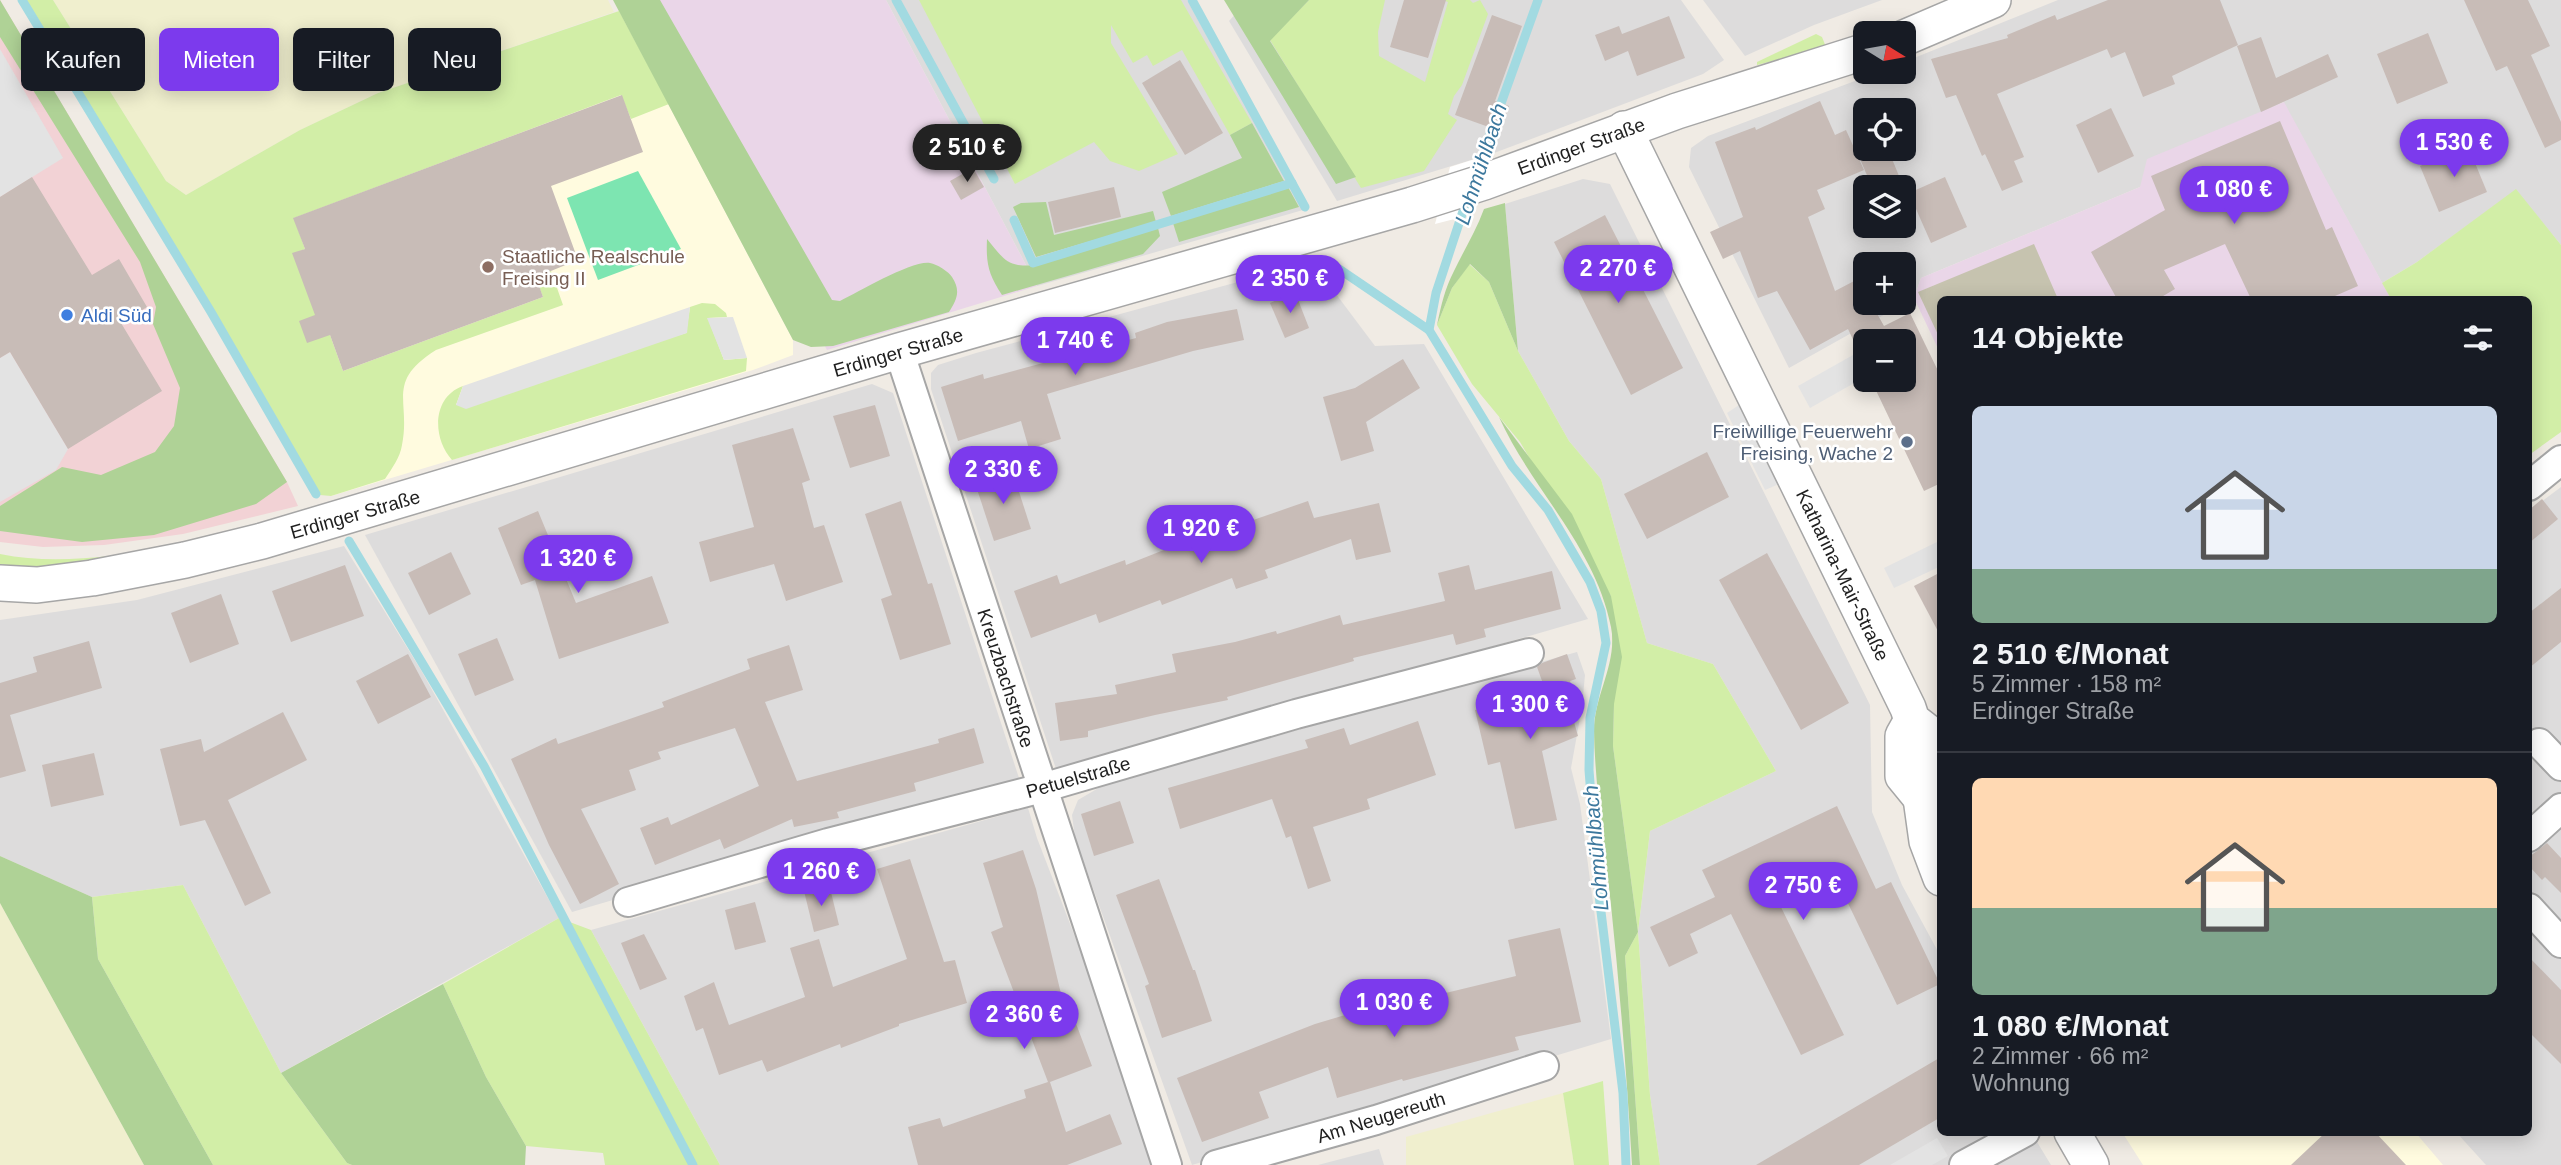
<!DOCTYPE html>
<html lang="de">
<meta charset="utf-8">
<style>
body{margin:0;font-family:Helvetica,sans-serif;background:#20242c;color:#f1f3f6;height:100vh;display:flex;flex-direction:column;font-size:26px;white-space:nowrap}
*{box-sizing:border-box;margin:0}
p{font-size:23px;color:#9ea1a6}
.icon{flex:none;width:38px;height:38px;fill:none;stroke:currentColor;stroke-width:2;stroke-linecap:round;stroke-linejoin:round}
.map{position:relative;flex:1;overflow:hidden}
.drawer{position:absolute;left:1937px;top:296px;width:595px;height:840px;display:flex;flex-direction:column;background:#171b24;border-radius:10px;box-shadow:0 4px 18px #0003}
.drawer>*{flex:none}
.hud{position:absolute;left:21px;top:28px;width:665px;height:63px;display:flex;gap:14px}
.needle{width:46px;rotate:101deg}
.controls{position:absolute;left:1853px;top:21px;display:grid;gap:14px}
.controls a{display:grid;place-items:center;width:63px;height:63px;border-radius:10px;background:#171b24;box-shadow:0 4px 18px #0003;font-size:35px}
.price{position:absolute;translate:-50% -60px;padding:0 16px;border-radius:24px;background:#7c3aed;color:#fff;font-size:23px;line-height:46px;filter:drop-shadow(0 2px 4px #0008)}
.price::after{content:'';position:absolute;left:50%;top:42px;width:21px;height:16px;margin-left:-10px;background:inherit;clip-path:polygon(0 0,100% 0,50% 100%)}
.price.active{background:#222;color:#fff}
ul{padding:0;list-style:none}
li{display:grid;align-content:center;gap:14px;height:371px;padding:0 35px}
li+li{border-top:2px solid #363941}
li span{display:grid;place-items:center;height:217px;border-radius:10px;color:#555}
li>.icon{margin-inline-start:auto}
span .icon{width:126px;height:126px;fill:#fffc;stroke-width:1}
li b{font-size:30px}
h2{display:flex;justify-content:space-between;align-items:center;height:84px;padding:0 35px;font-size:30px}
.chip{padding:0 24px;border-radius:10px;background:#171b24;box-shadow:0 4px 18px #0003;font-size:24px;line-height:63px}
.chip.active{background:#7c3aed;color:#fff}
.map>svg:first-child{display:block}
.residential{fill:#dddcdc;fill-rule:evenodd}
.commercial{fill:#f2d2d5}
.industrial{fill:#ead6e8}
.education{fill:#fffbdf}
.construction{fill:#c6c3af}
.farmland{fill:#f0efce}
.grass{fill:#d2eea7}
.forest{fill:#afd296}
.pitch{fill:#7de5b1}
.parking{fill:#e3e3e3}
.pier{fill:#fff}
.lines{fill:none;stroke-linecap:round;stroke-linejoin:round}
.stream{stroke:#a2dae1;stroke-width:9}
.building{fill:#c8bcb7}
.minor-casing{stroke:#a6a6a6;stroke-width:32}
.tertiary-casing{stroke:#a6a6a6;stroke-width:38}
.minor{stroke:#fff;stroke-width:28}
.tertiary{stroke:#fff;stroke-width:35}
.education-dot{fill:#8d6e63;stroke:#fff;stroke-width:2.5}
.shop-dot{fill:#3f7fe0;stroke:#fff;stroke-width:2.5}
.service-dot{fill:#5c6f8a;stroke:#fff;stroke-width:2.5}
.labels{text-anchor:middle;stroke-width:5;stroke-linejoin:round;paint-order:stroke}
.street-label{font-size:19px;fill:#1f1f1f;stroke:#fff}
.education-label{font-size:19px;fill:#785e54;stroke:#fff;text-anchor:start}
.shop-label{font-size:19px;fill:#366cbe;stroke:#fff;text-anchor:start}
.service-label{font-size:19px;fill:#4e5e75;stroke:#fff;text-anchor:end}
.water-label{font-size:21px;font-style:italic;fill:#3c789d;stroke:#fff}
</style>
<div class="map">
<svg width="2561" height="1165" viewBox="0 0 2561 1165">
<rect width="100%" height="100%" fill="#f0ebe4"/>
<!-- residential -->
<g class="residential">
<path d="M886 0H1187L1303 210 1037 286Z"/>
<path d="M1248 0H1681L1724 60 1703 74 1494 153 1337 201 1229 21Z"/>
<path d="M1703 0H1882L1814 25 1745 56Z"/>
<path d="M2058 0H2561V245L2516 190 2417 262 2382 283 2283 102 2140 187 1921 278 1914 298 1789 368 1689 167 1691 148 1708 136 1879 72H1904V62ZM1866 110H1904V149H1866ZM1866 187H1904V226H1866ZM1866 264H1904V303H1866Z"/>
<path d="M1583 179 1610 184 1870 705 1872 812 1902 885 1941 957V1132H2031L2051 1165H1660L1650 1095 1638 932 1650 831 1776 771 1713 664 1647 643 1601 479 1569 441 1518 351 1505 204Z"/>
<path d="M1312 262 1375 346 1424 344 1588 619 1057 772 931 389V373L938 365 976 353Z"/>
<path d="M872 384 893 393 1020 781 572 912 365 535Z"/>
<path d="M2561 487V1165H2486L2456 1132H2529V511Z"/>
<path d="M344 546 421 670 559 918 281 1073 183 885 92 897 0 856V620L137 600Z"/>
<path d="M1577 652 1585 675 1582 707 1571 768 1580 804 1611 1039 1192 1165 1075 838 1072 815 1078 800 1107 783Z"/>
<path d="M1028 808 1037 838 1127 1072 1151 1165H720L591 930Z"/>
<path d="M1379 1149 1384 1165H1318Z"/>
</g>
<!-- commercial -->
<path class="commercial" d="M0 0 287 482 298 506 183 534 104 545 43 547 0 542Z"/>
<!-- industrial -->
<g class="industrial">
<path d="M637 0H886L1037 286 827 350Z"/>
<path d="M2284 102 2391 299H1941V355L1914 298 1921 278 2140 187 2147 159Z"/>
</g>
<!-- education -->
<g class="education">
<path d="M619 11 793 340V355L753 370 331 496 186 195Z"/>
<path d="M2122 1132H2415L2443 1165H2143Z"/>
</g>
<!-- construction -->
<path class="construction" d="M2034 244 2058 299H1941V341L1918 292Z"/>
<!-- farmland -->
<g class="farmland">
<path d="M53 0H608L614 12 378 93 300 130 186 195 166 181Z"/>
<path d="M0 903 144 1165H0Z"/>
<path d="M1563 1093 1574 1165H1406V1137Z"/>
</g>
<!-- grass -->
<g class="grass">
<path d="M24 0H53L166 181 186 195 300 130 378 93 619 11 669 104 631 119 621 95 294 218 305 249 293 254 330 335 343 371 543 297 535 276 551 271 563 305 436 350C385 382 411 401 402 445 400 458 392 468 385 479L331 496 320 495Z"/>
<path d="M919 0H1181L1252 123 1230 135 1182 50 1153 66 1147 55 1133 63 1111 25V43L1178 154 1139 171 1110 161 1094 142 1015 184Z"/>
<path d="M1309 0H1385L1378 32 1379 56 1425 82 1448 2 1442 0H1470L1473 3 1480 0 1488 14 1462 85 1454 96 1448 114 1457 120 1424 171 1361 188 1270 40Z"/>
<path d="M1816 34 1822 37 1826 47 1757 65V62Z"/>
<path d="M2516 189 2561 245V432L2529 455V299H2391L2382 283 2417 262Z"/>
<path d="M1469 264 1489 282 1518 351 1569 441 1601 479 1647 643 1713 664 1776 771 1650 831 1638 932 1650 1095 1660 1165H1640L1625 956 1638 932 1613 746 1614 704 1611 596 1520 442 1472 384 1437 325 1452 288Z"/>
<path d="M702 303 715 304 726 313 727 317 708 318 724 360 747 358 746 371 452 460C432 438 432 397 463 386L456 405 686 333 690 307Z"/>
<path d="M164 550C116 557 47 574 0 564V554C54 565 110 556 164 550Z"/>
<path d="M183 885 281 1073 347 1163 352 1165H213L98 959 92 897Z"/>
<path d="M559 918 591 930 720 1165H605L603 1153 526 1146 486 1077 443 984Z"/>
<path d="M1603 1081 1609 1165H1574L1563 1093Z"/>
</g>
<!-- forest -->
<g class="forest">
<path d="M0 0 287 482 256 504 154 535 82 542 0 531V506L62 467 101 475 155 452 174 426 180 388 153 324 156 307 140 262 0 37Z"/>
<path d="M613 0H660L832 300 840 301C859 292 912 260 930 263 937 264 949 272 952 277 961 291 957 299 949 312L833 346 811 347 793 340Z"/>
<path d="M1224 0H1309L1270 41 1356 177 1336 184Z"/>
<path d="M1252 123 1284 181 1171 216 1162 192 1242 158 1230 135Z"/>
<path d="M1288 187 1299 207 1179 242 1173 223Z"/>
<path d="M1046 202 1054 235 1153 211 1156 222 1036 257 1013 207 1021 203Z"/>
<path d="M1505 203V204L1518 351 1489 282 1470 264 1452 288 1437 325C1441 306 1445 288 1454 271 1464 250 1476 231 1484 209Z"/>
<path d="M1158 228 1160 236 1143 254 1002 295C988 274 986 263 987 239 1003 258 1007 268 1034 265Z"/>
<path d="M1499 417 1572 514 1611 596 1622 657 1614 704 1613 746 1638 932 1625 956 1640 1165H1632C1627 1078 1620 992 1611 905 1605 848 1595 789 1594 731 1594 695 1618 663 1611 627 1595 546 1532 490 1499 417Z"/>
<path d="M0 856 92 897 98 959 213 1165H144L0 903Z"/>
<path d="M443 984 486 1077 526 1146 525 1165H352L347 1163 281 1073Z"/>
</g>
<!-- pitch -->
<path class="pitch" d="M638 171 681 249 598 280 567 198Z"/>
<!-- parking -->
<g class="parking">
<path d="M0 49 63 158 0 197Z"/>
<path d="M690 307 687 333 466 409 456 405 463 386Z"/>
<path d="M733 317 747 358 724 360 707 318Z"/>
<path d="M10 352 68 449 56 470 0 502V358Z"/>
<path d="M1853 355 1865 377 1810 408 1798 386Z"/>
<path d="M1742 403 1781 483 1765 490 1727 413Z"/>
<path d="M1941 540V566L1894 588 1884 568Z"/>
<path d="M1937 1138 1948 1156 1932 1165H1890Z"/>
</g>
<!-- pier -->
<path class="pier" d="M1494 153 1474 214 1435 224 1450 167Z"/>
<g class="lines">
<!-- stream -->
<g class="stream">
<path d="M22 0 211 312 316 494"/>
<path d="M896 0 994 179"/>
<path d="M1192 0 1305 207"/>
<path d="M1475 176 1538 0"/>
<path d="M1468 196 1436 293 1429 330 1512 466 1548 510 1590 582 1601 611 1606 643 1590 718 1589 770 1598 887 1623 1093 1626 1165"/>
<path d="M1014 220 1033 263 1292 183"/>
<path d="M1339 269 1429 330"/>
<path d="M349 541 484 766 693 1165"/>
</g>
</g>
<!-- building -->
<g class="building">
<path d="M1404 0H1446L1428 58 1390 47Z"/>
<path d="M2108 0H2220L2238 45 2172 76 2175 84 2143 97 2125 52 2111 58 2107 49 1997 94 2024 157 2014 161 2023 182 2002 191 1985 154 1982 156 1956 95 1946 98 1931 59 2008 38 2007 35 2055 15 2057 20Z"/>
<path d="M2464 0H2528L2550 46 2531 55 2561 122V140L2545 148 2507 66 2496 71Z"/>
<path d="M1492 15 1522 26 1495 101 1509 106 1500 131 1455 115Z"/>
<path d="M1669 16 1685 58 1637 76 1628 51 1605 61 1595 35 1619 26 1622 34Z"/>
<path d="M2428 33 2448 83 2397 104 2377 54Z"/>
<path d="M2261 37 2276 78 2328 54 2338 77 2261 112 2237 46Z"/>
<path d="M1180 60 1223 133 1185 155 1142 83Z"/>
<path d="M622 95 643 152 551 186 578 260 536 277 543 297 343 371 330 335 307 343 299 321 315 315 292 253 305 249 293 218Z"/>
<path d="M1820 101 1835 135 1846 130 1864 170 1817 190 1825 209 1808 217 1835 291 1858 279 1866 293V303H1871L1884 326 1910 313 1941 377V483L1924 491 1871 380H1904V341H1866V367L1848 329 1810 350 1777 291 1758 298 1740 251 1723 259 1710 232 1743 217 1715 142 1755 127 1756 130Z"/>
<path d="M2111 108 2134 156 2098 173 2076 125Z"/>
<path d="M2280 121 2326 230 2332 227 2358 286 2328 299H2251L2225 244 2164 270 2175 289 2158 299H2117L2091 252 2165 210 2151 176Z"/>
<path d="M2468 146 2487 192 2439 212 2420 166Z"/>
<path d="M1884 149H1888L1899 176 1872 187 1860 159Z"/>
<path d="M973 168 984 187 961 200 950 181Z"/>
<path d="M32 177 92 275 119 259 147 307 121 323 162 391 68 449 10 352 0 358V197Z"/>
<path d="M1945 177 1967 227 1931 243 1909 193Z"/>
<path d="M1114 187 1121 217 1055 233 1048 202Z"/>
<path d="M1605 215 1683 368 1631 395 1554 242Z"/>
<path d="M1295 292 1309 328 1285 338 1270 303Z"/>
<path d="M1237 309 1244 340 1193 351 1047 394 1061 439 1029 449 1021 421 958 441 941 387 983 374 984 379 1136 338 1135 333 1167 322Z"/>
<path d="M1403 359 1420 388 1366 422 1374 451 1341 461 1323 397 1355 388Z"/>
<path d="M875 405 890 456 850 468 833 416Z"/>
<path d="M793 428 810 480 802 483 814 528 824 525 843 582 786 601 774 564 710 582 699 542 754 527 732 445Z"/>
<path d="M1707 452 1729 497 1647 539 1624 494Z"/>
<path d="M1012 470 1031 529 994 541 975 483Z"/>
<path d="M2542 499 2558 519 2529 543V510Z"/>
<path d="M901 501 928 584 932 583 951 644 900 660 881 599 892 595 865 514Z"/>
<path d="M1308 501 1314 518 1379 503 1391 552 1356 560 1351 539 1265 570 1268 578 1236 589 1232 578 1162 605 1160 600 1099 623 1096 614 1031 638 1014 591 1057 575 1060 584 1125 560 1126 565 1184 542V544Z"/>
<path d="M538 511 576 603 652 576 669 623 559 659 535 580 521 585 498 528Z"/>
<path d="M451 552 471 594 429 615 408 573Z"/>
<path d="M1767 553 1849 703 1801 730 1719 580Z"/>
<path d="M345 565 364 616 291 642 272 591Z"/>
<path d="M1469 565 1475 590 1552 571 1561 609 1484 629 1486 637 1456 645 1453 634 1353 658 1354 661 1227 697 1228 700 1155 715 1088 731V737L1060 741 1055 703 1117 694 1115 685 1176 672 1172 654 1235 642 1276 631 1277 634 1340 615 1343 625 1445 601 1438 573Z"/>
<path d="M1941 572V637L1914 586Z"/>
<path d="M2561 588V642L2529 668V613Z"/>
<path d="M221 594 239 644 190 663 171 613Z"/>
<path d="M497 638 514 680 475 696 458 654Z"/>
<path d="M89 641 102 688 10 715 26 771 0 778V683L37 672 33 657Z"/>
<path d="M789 645 803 690 765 702 797 781 939 743 938 739 974 728 984 763 914 783 916 791 837 812 839 818 794 827 792 819 724 849 720 839 655 865 640 828 668 817 671 825 759 786 735 728 658 752 661 759 629 770 636 790 581 809 619 884 580 904 549 845 511 759 556 738 558 744 664 707 662 702 750 669 747 659Z"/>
<path d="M408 654 431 697 378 724 356 681Z"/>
<path d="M1567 654 1576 679 1570 681 1575 698 1568 701 1578 736 1542 751 1557 820 1515 829 1500 762 1488 765 1475 710 1546 692 1537 667 1542 663Z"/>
<path d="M283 712 307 760 228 800 271 893 245 906 205 820 180 826 160 749 201 739 204 752Z"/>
<path d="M1418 721 1436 775 1367 799 1370 809 1313 827 1331 881 1308 889 1291 836 1286 838 1272 799 1180 829 1168 788 1308 748 1305 740 1344 728 1350 745Z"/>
<path d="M94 753 104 795 51 807 42 765Z"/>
<path d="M1120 801 1134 843 1094 856 1081 814Z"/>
<path d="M1837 806 1876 889 1891 882 1940 984 1897 1005 1830 866 1774 893 1844 1035 1801 1055 1731 914 1690 934 1698 953 1669 967 1650 927 1715 897 1702 870Z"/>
<path d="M2547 843 2561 858V893L2545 877 2542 880 2529 866V857Z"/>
<path d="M1023 850 1036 889 1062 998 1066 997 1092 1066 1050 1082 1066 1132 1110 1114 1122 1144 1067 1165H918L908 1127 940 1118 943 1127 1026 1098 1024 1090 1048 1082 991 932 1003 927 983 863Z"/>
<path d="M910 859 944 962 955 960 967 1003 899 1024V1026L841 1048 840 1044 767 1072 762 1060 719 1075 703 1028 696 1031 684 996 714 982 729 1025 805 997 790 948 819 939 833 987 907 959 877 869Z"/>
<path d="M1159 879 1193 970H1195L1212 1021 1162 1038 1145 986 1149 984 1116 895Z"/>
<path d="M829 884 839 925 814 932 804 891Z"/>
<path d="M755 902 766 942 735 950 725 910Z"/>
<path d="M1560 928 1581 1022 1515 1037 1519 1050 1403 1081 1402 1079 1337 1098 1328 1067 1259 1092 1269 1118 1202 1142 1177 1078 1315 1024 1382 1004 1381 1001 1423 989 1425 998 1516 976 1508 940Z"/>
<path d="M644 934 667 979 640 990 621 943Z"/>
<path d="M2529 957 2561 990V1064L2529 1032Z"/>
<path d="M1941 1057V1117L1859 1165H1756Z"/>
<path d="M2326 1132H2375L2406 1165H2291Z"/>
</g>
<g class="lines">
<!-- minor casing -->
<g class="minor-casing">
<g id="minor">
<path d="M899 351 1167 1165"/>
<path d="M2529 486 2561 460"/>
<path d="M2539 743 2561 766"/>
<path d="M2529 837 2561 808"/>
<path d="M628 902 828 843 1042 788 1296 714 1529 653"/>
<path d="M2529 908 2561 943"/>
<path d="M1216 1165 1376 1120 1544 1066"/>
<path d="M1964 1165 2025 1132"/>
</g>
</g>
<!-- tertiary casing -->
<g class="tertiary-casing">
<g id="tertiary">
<path d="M1904 38 1993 0"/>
<path d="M1624 129 1908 708 1912 720 1930 734 1931 777 1921 798 1927 841 1941 878"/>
<path d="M0 583 37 585 92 578 185 560 262 541 899 351 1412 205 1484 182 1677 111 1866 51"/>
<path d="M1912 720 1903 736V776L1921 798"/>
<path d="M2072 1132 2091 1165"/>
</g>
</g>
<!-- minor -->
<use href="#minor" class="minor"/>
<!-- tertiary -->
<use href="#tertiary" class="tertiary"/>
</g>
<!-- markers -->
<circle class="education-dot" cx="488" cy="267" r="7"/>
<circle class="shop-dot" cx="67" cy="315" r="7"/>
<circle class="service-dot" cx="1907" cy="442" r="7"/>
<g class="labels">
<!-- street labels -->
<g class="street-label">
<text transform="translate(1581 146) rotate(-20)" y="7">Erdinger Straße</text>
<text transform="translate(898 352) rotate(-16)" y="7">Erdinger Straße</text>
<text transform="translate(355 514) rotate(-16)" y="7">Erdinger Straße</text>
<text transform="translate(1843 575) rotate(64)" y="7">Katharina-Mair-Straße</text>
<text transform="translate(1006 678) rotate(72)" y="7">Kreuzbachstraße</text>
<text transform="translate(1078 777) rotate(-16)" y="7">Petuelstraße</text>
<text transform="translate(1381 1117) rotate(-17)" y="7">Am Neugereuth</text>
</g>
<!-- education labels -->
<g class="education-label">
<text x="502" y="263">Staatliche Realschule<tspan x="502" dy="22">Freising II</tspan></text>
</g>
<!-- shop labels -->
<g class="shop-label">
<text x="81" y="322">Aldi Süd</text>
</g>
<!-- service labels -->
<g class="service-label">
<text x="1893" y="438">Freiwillige Feuerwehr<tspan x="1893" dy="22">Freising, Wache 2</tspan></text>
</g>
<!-- water labels -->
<g class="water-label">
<text transform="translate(1481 164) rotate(-72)" y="7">Lohmühlbach</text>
<text transform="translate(1596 848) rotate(-95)" y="7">Lohmühlbach</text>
</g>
</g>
</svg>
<div class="controls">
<a><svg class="needle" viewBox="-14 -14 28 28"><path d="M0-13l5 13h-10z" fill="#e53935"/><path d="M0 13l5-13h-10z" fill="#9ea1a6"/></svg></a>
<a><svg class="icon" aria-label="locate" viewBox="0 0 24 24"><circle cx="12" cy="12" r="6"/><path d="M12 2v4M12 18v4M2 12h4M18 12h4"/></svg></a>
<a><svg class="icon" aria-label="layers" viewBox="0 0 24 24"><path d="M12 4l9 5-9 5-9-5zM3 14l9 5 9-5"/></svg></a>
<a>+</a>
<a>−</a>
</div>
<b class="price" style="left:2454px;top:179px">1 530 €</b>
<b class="price active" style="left:967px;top:184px">2 510 €</b>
<b class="price" style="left:2234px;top:226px">1 080 €</b>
<b class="price" style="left:1618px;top:305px">2 270 €</b>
<b class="price" style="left:1290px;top:315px">2 350 €</b>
<b class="price" style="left:1075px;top:377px">1 740 €</b>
<b class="price" style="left:1003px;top:506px">2 330 €</b>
<b class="price" style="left:1201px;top:565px">1 920 €</b>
<b class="price" style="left:578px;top:595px">1 320 €</b>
<b class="price" style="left:1530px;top:741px">1 300 €</b>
<b class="price" style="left:821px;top:908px">1 260 €</b>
<b class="price" style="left:1803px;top:922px">2 750 €</b>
<b class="price" style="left:1394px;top:1039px">1 030 €</b>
<b class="price" style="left:1024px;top:1051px">2 360 €</b>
<div class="hud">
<a class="chip">Kaufen</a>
<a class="chip active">Mieten</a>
<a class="chip">Filter</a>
<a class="chip">Neu</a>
</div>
<section class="drawer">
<h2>14 Objekte<svg class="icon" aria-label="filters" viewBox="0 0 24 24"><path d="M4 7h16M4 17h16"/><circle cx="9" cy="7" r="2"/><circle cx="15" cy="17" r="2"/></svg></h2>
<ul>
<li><span style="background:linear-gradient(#c9d6e8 75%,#7fa58c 0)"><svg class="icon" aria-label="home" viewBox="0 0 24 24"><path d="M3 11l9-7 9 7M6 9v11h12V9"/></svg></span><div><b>2 510 €/Monat</b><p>5 Zimmer · 158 m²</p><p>Erdinger Straße</p></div></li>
<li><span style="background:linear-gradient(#ffd9b3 60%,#7fa58c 0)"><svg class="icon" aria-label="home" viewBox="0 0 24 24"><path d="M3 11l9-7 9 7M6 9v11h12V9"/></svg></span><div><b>1 080 €/Monat</b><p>2 Zimmer · 66 m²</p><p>Wohnung</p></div></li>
</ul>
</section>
</div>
